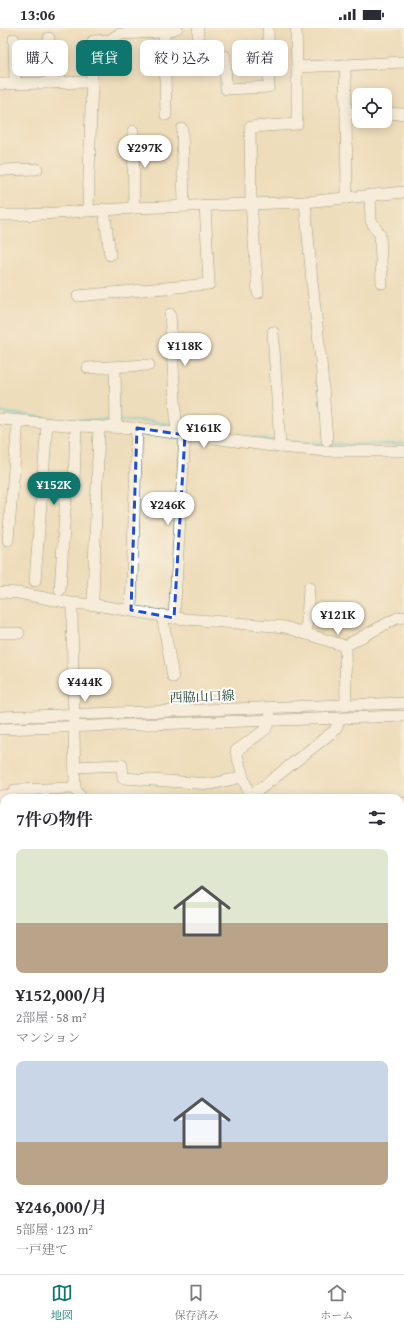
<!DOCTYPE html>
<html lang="ja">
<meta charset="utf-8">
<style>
body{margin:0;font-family:"Gentium Book Plus","Noto Serif JP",serif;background:#f2f2f3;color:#2b2b33;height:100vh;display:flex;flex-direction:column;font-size:15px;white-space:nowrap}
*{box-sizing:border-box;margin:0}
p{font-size:13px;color:#7c7c81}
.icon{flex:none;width:22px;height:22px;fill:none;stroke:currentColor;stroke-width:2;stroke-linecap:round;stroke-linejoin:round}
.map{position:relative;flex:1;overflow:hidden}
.sheet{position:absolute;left:0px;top:766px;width:404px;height:480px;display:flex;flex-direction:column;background:#fff;border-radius:12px 12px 0 0;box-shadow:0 2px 10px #0003}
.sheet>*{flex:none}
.top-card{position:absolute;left:12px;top:12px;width:380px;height:36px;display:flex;gap:8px}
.buttons{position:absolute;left:352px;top:60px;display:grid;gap:8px}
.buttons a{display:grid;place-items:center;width:40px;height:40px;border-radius:8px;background:#fff;box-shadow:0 2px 10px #0003;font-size:20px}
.price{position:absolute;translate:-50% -34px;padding:0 9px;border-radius:14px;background:#fff;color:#222;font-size:13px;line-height:26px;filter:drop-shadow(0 1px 2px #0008)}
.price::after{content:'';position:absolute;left:50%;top:24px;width:12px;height:9px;margin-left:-6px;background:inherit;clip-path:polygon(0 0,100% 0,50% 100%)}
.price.selected{background:#0f766e;color:#fff}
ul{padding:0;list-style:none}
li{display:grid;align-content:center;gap:8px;height:212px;padding:0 16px}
li span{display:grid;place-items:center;height:124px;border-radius:8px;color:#555}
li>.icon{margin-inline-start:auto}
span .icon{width:72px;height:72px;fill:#fffc;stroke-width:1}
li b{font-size:17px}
h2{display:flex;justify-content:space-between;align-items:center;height:48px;padding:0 16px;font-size:17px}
.chip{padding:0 14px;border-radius:8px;background:#fff;box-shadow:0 2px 10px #0003;font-size:14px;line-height:36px}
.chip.selected{background:#0f766e;color:#fff}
.status{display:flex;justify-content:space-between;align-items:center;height:28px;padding:0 20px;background:#fff;direction:ltr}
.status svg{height:11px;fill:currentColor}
.tabs{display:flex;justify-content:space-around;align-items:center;height:56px;border-top:1px solid #e1e1e2;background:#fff;font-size:11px;color:#7c7c81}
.tabs a{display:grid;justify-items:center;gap:2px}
.tabs .selected{color:#0f766e}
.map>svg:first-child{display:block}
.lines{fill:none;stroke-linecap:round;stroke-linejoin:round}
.stream{stroke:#57c5cb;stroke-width:3}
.river{stroke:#57c5cb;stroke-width:19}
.minor-casing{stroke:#3e5548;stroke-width:12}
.minor{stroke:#fff;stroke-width:11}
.marked{fill:none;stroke:#1d4ed8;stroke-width:3;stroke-dasharray:8 5;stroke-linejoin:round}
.labels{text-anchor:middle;stroke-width:4;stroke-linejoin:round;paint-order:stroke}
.street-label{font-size:13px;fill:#1f3d34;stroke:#fdfcf7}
</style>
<div class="status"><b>13:06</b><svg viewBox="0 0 49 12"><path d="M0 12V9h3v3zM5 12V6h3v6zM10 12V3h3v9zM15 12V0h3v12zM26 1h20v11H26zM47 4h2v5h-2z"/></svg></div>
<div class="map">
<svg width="404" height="1246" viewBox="0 0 404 1246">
<rect width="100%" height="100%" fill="#fdfcf7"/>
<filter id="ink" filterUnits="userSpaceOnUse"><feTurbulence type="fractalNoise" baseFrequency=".025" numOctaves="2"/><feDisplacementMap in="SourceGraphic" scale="8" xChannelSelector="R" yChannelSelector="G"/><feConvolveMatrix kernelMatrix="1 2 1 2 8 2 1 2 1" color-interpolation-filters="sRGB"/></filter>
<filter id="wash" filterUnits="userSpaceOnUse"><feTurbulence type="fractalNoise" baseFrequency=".012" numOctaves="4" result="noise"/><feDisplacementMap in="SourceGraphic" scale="16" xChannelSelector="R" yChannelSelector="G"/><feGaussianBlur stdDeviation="0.9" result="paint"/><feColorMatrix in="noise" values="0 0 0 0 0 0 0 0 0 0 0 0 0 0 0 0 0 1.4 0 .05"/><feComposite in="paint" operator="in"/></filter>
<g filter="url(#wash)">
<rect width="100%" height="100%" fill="#eeddba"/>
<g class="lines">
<!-- stream -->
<g class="stream">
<path d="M0 384 54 391"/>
<path d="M71 392 150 393 174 397"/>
<path d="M179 398 219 405"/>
<path d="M250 410 276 412"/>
<path d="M282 413 346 417 404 416"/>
</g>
<!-- river -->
<g class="river">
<path d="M0 1074 4 1075"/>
<path d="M400 1163H404"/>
</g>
</g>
</g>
<g filter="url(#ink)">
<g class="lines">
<!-- minor casing -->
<g class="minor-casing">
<g id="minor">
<path d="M198 0V29L225 28 226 61 269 59 268 0"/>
<path d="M296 0 297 39 345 37"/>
<path d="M164 4 166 87"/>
<path d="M49 10 50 55"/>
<path d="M14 11 15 56"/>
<path d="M0 56 92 54"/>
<path d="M346 85 345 37 404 34"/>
<path d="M385 85 404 86"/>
<path d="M182 101 184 178"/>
<path d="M133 103 134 180"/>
<path d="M0 142 37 141"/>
<path d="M370 167 371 193 380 207 382 255"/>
<path d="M347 170 346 85H359"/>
<path d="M305 174 312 253 321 333 327 412"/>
<path d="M104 181 110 227"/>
<path d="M88 182 93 13 110 12 119 6 164 4 177 0"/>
<path d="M0 187H26L134 180 305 174 404 164"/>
<path d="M258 265 251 175 250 99 297 96V39"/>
<path d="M78 268 209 256 205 177"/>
<path d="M170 286 177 406"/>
<path d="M273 304 280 419"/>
<path d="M115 339 116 399"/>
<path d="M88 340 149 337"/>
<path d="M0 391 76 398 137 400 280 419 327 423H404"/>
<path d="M8 512 18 393"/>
<path d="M35 553 47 396"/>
<path d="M60 562 67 452 74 453 76 398"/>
<path d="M0 564 18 565 71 575 96 577 174 590 285 599 345 618"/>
<path d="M93 570 99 399"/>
<path d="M131 582 137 400"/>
<path d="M72 584 75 760 81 770"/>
<path d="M162 587 173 649"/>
<path d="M174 590 185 407"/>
<path d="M0 605H19"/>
<path d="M306 606 309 560"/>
<path d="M346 678 345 618 397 590 404 589"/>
<path d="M0 689 404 675"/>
<path d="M0 701 404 688"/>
<path d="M75 739 122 737 123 750 211 756 243 749 236 723 266 701 269 693 270 687"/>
<path d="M243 749 250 769 335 702 340 691"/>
<path d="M0 768 14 767 15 762 75 760"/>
<path d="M400 775H404"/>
<path d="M400 796 404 795"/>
<path d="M400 862H404"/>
<path d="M400 969H404"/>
<path d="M400 1015 404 1016"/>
<path d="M400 1049 404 1050"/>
<path d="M0 1063 4 1064"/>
<path d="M400 1072H404"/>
<path d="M0 1082 4 1083"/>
<path d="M400 1111H404"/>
<path d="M400 1151 404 1152"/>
<path d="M19 1246V1242"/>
<path d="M74 1246V1242"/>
<path d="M399 1246 404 1228"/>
</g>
</g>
<!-- minor -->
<use href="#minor" class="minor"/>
</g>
</g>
<!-- marked area -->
<path d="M0 0H404V1246H0ZM137 400 185 407 174 590 131 582Z" fill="#eeddba" fill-opacity=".55" fill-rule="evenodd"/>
<path class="marked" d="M137 400 185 407 174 590 131 582Z"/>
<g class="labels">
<!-- street labels -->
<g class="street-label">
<text transform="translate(202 668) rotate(-2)" y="5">西脇山口線</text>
</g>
</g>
</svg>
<div class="buttons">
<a><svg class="icon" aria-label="locate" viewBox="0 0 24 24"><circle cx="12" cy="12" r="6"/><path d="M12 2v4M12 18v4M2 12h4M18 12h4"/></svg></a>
</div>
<b class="price" style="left:145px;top:141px">¥297K</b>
<b class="price" style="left:185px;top:339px">¥118K</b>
<b class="price" style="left:204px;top:421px">¥161K</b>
<b class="price selected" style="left:54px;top:478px">¥152K</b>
<b class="price" style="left:168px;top:498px">¥246K</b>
<b class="price" style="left:338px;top:608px">¥121K</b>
<b class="price" style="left:85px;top:675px">¥444K</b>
<div class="top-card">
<a class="chip">購入</a>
<a class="chip selected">賃貸</a>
<a class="chip">絞り込み</a>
<a class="chip">新着</a>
</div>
<section class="sheet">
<h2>7件の物件<svg class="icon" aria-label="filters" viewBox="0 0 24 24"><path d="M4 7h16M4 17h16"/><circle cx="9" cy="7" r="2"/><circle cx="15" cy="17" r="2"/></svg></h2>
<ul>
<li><span style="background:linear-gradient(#dfe7d0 60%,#b9a48a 0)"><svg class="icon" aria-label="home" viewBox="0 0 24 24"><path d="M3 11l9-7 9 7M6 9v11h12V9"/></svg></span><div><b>¥152,000/月</b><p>2部屋 · 58 m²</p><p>マンション</p></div></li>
<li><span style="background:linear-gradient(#c9d6e8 65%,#b9a48a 0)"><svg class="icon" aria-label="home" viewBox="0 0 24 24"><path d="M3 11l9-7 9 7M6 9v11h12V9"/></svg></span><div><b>¥246,000/月</b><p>5部屋 · 123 m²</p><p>一戸建て</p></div></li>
</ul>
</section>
</div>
<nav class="tabs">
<a class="selected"><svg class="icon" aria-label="map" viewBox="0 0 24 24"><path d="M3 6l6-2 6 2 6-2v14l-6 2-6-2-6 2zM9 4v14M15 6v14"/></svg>地図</a>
<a><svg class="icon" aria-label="saved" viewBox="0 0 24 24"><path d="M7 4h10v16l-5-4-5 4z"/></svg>保存済み</a>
<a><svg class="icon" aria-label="home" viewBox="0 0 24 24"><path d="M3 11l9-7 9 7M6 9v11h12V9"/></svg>ホーム</a>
</nav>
